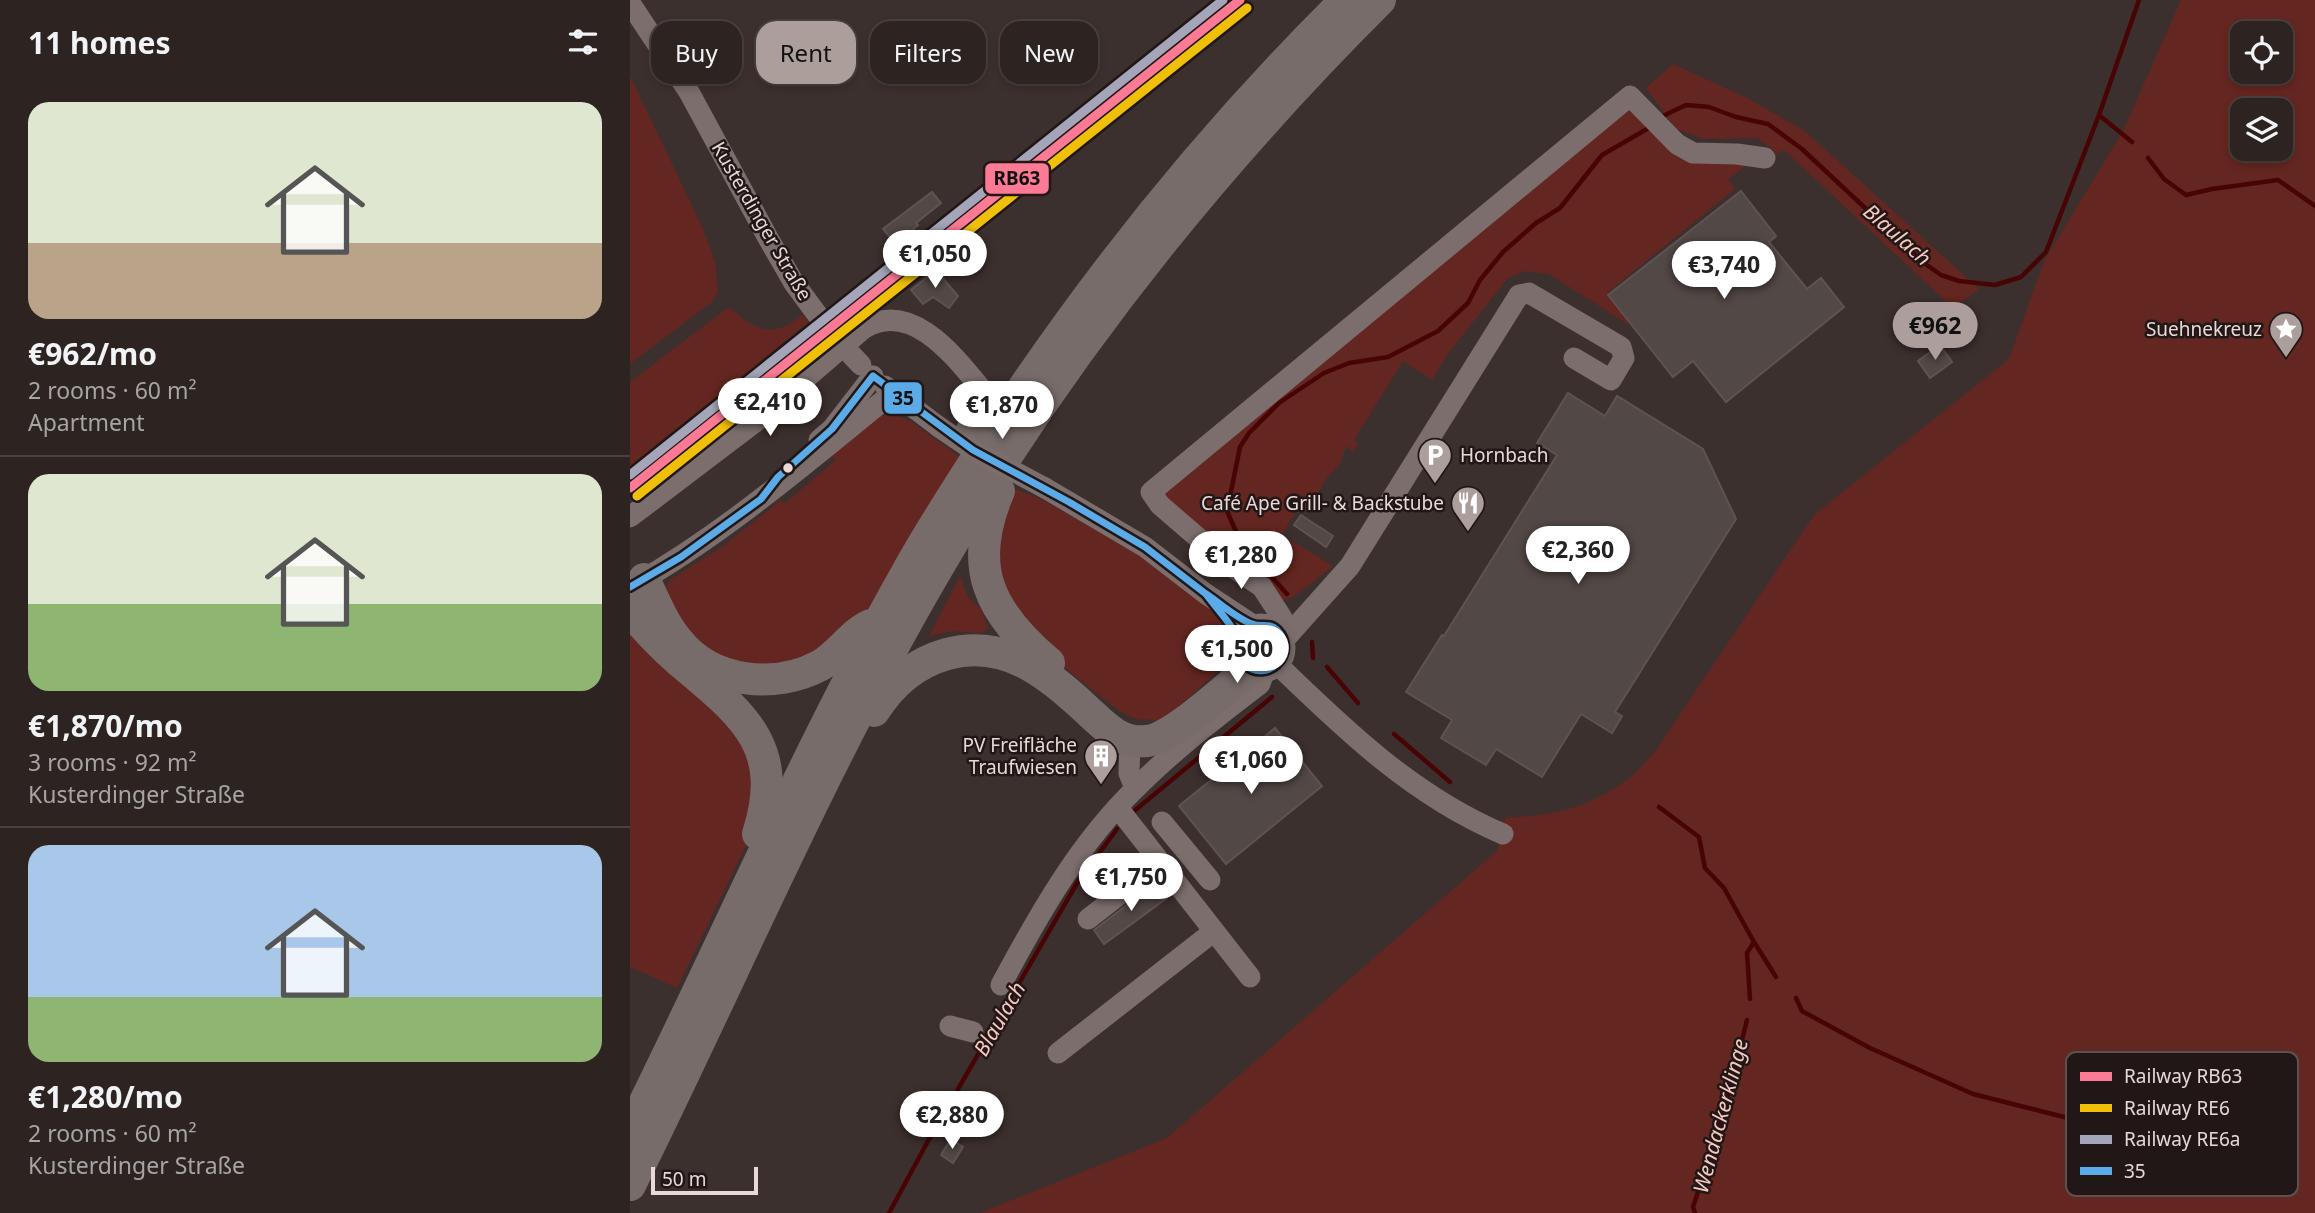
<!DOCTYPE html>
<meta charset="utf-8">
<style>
body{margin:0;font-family:"Noto Sans",sans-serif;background:#352c2a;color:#f1f3f6;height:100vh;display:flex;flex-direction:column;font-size:26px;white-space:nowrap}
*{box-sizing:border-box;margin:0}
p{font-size:23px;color:#a7a4a5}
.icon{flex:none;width:38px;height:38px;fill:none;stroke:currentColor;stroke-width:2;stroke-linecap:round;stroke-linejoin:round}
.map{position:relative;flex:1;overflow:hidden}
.panel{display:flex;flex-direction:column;background:#2d2422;width:630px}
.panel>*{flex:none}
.top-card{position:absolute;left:21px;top:21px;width:665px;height:63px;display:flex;gap:14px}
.fabs{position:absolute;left:1600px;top:21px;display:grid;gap:14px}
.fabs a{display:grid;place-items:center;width:63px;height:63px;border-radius:14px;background:#2d2422;box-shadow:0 4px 10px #0003,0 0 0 2px #484140;font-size:35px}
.scale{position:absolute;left:21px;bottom:18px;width:107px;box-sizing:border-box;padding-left:7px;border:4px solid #e8d9d6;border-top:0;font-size:19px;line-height:24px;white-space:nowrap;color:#e8d9d6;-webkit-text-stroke:5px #211716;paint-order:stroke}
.price{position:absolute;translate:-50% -60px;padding:0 16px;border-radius:24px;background:#fff;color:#222;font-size:23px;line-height:46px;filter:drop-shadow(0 2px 4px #0008)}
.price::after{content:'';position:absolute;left:50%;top:42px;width:21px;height:16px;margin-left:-10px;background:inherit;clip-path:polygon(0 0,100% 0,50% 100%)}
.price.on{background:#ac9e9b;color:#111}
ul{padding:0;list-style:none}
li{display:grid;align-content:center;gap:14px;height:371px;padding:0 28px}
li+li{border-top:2px solid #484140}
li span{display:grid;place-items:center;height:217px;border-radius:21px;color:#555}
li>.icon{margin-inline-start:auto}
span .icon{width:126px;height:126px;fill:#fffc;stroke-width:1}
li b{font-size:30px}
h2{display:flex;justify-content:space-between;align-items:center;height:84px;padding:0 28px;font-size:30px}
.tag{padding:0 24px;border-radius:21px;background:#2d2422;box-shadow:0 4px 10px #0003,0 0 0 2px #484140;font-size:24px;line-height:63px}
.tag.on{background:#ac9e9b;color:#111}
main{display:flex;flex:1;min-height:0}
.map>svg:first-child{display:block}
.green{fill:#642620;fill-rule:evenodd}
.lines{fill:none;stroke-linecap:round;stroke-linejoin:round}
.stream{stroke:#480404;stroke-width:4.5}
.building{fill:#524846;stroke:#5d5351;stroke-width:2}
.minor{stroke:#7b6e6c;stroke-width:21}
.highway{stroke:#786c6a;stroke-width:32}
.minor-bridge{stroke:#7b6e6c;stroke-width:21}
.bus-1-casing{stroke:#211716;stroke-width:12}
.bus-1{stroke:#5aabe8;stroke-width:7}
.rail-1-casing{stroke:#211716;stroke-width:14}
.rail-2-casing{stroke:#211716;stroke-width:14}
.rail-3-casing{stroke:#211716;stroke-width:14}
.rail-1{stroke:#fd7a94;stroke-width:9}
.rail-2{stroke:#f0c008;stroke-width:9}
.rail-3{stroke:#a4a5b8;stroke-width:9}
.bus-dot{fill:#e8d9d6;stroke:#211716;stroke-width:2.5}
.labels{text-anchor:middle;stroke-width:5;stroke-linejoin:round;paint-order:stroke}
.street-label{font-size:19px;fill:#e8d9d6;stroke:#211716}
.poi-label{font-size:19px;fill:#e8d9d6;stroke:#211716;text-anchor:end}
.water-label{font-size:21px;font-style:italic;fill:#f7c9c1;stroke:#211716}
.key{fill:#211716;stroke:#5d5150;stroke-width:2}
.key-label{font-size:19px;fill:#e8d9d6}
.line-badge{stroke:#211716;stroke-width:2.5}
.pale-badge-label{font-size:19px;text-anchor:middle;font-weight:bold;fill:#111}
</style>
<main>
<section class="panel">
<h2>11 homes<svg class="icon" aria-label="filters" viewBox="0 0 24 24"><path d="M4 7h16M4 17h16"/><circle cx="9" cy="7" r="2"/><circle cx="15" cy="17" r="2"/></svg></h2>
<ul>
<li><span style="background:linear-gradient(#dfe7d0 65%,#b9a48a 0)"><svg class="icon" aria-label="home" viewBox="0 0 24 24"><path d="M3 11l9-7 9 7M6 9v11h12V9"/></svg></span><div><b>€962/mo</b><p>2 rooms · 60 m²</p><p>Apartment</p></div></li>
<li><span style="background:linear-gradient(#dfe7d0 60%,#8fb573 0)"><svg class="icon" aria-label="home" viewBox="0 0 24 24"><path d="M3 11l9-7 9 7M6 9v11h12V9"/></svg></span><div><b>€1,870/mo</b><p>3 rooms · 92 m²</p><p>Kusterdinger Straße</p></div></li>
<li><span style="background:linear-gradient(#a9c7e8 70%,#8fb573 0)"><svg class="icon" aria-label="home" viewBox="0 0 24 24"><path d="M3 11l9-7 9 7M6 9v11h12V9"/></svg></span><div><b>€1,280/mo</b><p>2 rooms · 60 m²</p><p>Kusterdinger Straße</p></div></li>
</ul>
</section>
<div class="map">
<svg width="1685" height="1213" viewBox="0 0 1685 1213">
<rect width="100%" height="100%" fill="#3c302e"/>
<!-- green -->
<g class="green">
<path d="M1551 0H1685V1213H350L537 1138 867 851 875 818C922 815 955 810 995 781 1007 773 1017 760 1026 750L1184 515 1379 359 1414 261 1493 131ZM1612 33H1650V72H1612ZM1612 110H1650V149H1612Z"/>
<path d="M1043 64 1117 98 1175 131 1349 289 1323 308 1154 150 1148 154 1127 138 1074 139 1046 129 1016 88Z"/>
<path d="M0 76 73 229 85 262 88 291 83 301 0 364Z"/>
<path d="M997 108 1047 144 1128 157 1098 179 1105 189 977 293 1001 324 996 323 919 274 895 271 878 278 817 355 802 380 773 361 724 440 728 444 723 452 716 446 710 464 695 480 680 509 670 504 652 535 703 566 665 596 651 601 636 582 537 500 534 487Z"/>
<path d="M99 307C124 330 143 340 172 315L179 322 0 469V382Z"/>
<path d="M261 414 280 421 330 457 236 616 176 667 83 664 32 592 41 579 92 547 150 501 155 503 207 459 201 456 250 416Z"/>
<path d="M378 486 410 499 493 543 572 601 595 626 599 642 598 652 589 670 546 709 528 720 508 719 496 715 480 704 425 660 362 575Z"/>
<path d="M330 576 338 597 351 609 358 628 351 633 322 631 299 636Z"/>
<path d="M0 624 121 745 122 833 47 988 0 967Z"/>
<circle cx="632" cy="647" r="15"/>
</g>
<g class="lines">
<!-- stream -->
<g class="stream">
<path d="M1035 115 1056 105 1079 107 1106 117 1138 124 1172 149 1294 263 1311 275 1329 281 1365 285 1391 277 1416 252 1469 115 1509 0"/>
<path d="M1469 115 1502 142"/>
<path d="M1518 158 1534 179 1556 195 1582 189 1648 180 1685 206"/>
<path d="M657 594 625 558 614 550 597 511 610 447 619 433 649 403 694 373 719 363 758 357 808 331 838 303 850 280 873 252 906 223 930 208 972 155 1017 129"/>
<path d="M682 642 683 658"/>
<path d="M697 667 728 703"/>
<path d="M764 734 820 782"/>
<path d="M1029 807 1069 837 1075 868 1094 888 1124 942 1117 953 1120 999"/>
<path d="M503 812 642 697"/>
<path d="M1124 942 1146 977"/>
<path d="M1166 998 1172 1011 1240 1048 1343 1094 1450 1121 1472 1141 1584 1160"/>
<path d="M259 1213 298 1141 447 883 487 829"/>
<path d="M1065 1213 1063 1207 1091 1123 1117 1020"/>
</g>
</g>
<!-- building -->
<g class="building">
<path d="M1111 191 1146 236 1139 242 1177 289 1191 278 1214 307 1096 402 1063 361 1043 377 978 295Z"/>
<path d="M302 192 311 203 286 223 288 225 266 244 253 229Z"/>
<path d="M306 270 328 296 319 308 303 297 293 304 281 290Z"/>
<path d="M1310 345 1322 362 1300 378 1288 361Z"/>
<path d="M938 393 975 416 987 396 1073 449 1106 519 985 712 992 716 982 733 951 714 912 777 866 749 856 765 811 738 822 720 776 692 812 635 814 636 927 455 907 443Z"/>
<path d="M671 515 703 536 696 547 664 525Z"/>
<path d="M645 728 692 786 596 864 549 806Z"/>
<path d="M526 883 537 898 474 944 464 930Z"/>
<path d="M321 1139 333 1147 323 1163 311 1155Z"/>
</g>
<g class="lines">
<!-- minor -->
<g class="minor">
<path d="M0 3 59 92 138 238 164 283"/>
<path d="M255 386 309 427"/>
<path d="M189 440 202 429 243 376"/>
<path d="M415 488 515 547 576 594 623 625"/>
<path d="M0 517 124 423 233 329C279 299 322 353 349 386V401L337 428"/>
<path d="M0 587C96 533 178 461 264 392"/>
<path d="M652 618 632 587 602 567 530 505 521 492 1000 96 1047 144 1063 153 1107 154 1135 158"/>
<circle cx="631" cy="648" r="24"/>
<path d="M654 640 720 566 889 295 899 293 991 347 994 358 981 380 944 358"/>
<path d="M648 665C716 731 785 797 873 834"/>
<path d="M500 741 499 773 505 788"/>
<path d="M488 808 620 977"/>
<path d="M532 822 580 880"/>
<path d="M458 919 530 863"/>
<path d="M371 985C409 914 449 843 507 787 545 749 587 717 630 684L634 672"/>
<path d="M320 1026 343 1032"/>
<path d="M428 1053 583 932"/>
</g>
<!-- highway -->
<g class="highway">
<path d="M369 491C336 567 359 612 419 663"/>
<path d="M14 579C24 600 33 623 48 641 81 683 145 690 191 665 210 654 223 632 241 625"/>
<path d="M0 610C15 628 31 645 48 660 110 713 157 743 128 834"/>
<path d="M244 711C261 684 285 663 317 654 375 638 419 674 458 711 475 727 491 744 517 741 544 738 595 687 621 669"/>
<path d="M0 1132C93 946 174 755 276 574 298 534 323 496 347 458 453 293 576 138 716 0"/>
<path d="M0 1185C102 980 191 767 307 569 428 360 579 170 750 0"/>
</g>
<!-- minor-bridge -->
<g class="minor-bridge">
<path d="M164 283 200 332 231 365"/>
<path d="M309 427 343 450 415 488"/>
</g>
<!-- bus-1 casing -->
<g class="bus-1-casing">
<g id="bus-1">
<path d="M0 587 51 557 131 499 148 477 202 429 243 376 343 450 439 502 515 547 576 594"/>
<path d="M576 594C590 603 606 618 622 624 630 628 639 622 647 630 669 653 637 685 614 664 606 656 612 647 608 638 601 623 586 608 576 594Z"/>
</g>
</g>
<!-- bus-1 -->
<use href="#bus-1" class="bus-1"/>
<!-- rail-1 casing -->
<g class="rail-1-casing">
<path id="rail-1" d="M0 488 610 0"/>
</g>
<!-- rail-2 casing -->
<g class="rail-2-casing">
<path id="rail-2" d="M7 496 617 8"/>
</g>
<!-- rail-3 casing -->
<g class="rail-3-casing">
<path id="rail-3" d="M0 475 593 0"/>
</g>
<!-- rail-1 -->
<use href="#rail-1" class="rail-1"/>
<!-- rail-2 -->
<use href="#rail-2" class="rail-2"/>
<!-- rail-3 -->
<use href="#rail-3" class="rail-3"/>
</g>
<!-- icons -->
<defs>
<g id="sight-pin" transform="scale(1.75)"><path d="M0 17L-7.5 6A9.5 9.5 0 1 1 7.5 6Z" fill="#ac9e9b" stroke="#211716"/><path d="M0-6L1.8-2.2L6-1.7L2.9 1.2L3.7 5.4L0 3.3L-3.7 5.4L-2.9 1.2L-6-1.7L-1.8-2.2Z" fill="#fff"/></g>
<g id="parking-pin" transform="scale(1.75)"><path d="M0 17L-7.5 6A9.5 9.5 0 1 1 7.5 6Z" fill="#ac9e9b" stroke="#211716"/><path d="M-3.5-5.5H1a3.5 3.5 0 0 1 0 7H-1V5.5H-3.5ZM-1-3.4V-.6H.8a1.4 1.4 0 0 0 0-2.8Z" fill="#fff"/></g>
<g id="restaurant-pin" transform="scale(1.75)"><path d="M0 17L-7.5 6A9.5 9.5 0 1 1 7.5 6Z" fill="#ac9e9b" stroke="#211716"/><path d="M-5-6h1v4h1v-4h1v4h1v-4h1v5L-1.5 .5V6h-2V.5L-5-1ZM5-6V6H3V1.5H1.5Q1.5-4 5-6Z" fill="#fff"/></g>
<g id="building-pin" transform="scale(1.75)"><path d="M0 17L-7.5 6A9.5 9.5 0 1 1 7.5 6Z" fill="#ac9e9b" stroke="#211716"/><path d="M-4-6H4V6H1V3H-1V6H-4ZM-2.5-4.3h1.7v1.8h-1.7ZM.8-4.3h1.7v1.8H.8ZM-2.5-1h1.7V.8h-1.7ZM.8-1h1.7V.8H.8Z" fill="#fff"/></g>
</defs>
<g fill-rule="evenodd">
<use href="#sight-pin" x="1656" y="329"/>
<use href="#parking-pin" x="805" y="455"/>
<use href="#restaurant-pin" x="838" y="503"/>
<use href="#building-pin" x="471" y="756"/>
</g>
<!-- markers -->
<circle class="bus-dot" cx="158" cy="468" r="6"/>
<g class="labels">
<!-- street labels -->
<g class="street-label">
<text transform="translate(132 221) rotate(60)" y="7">Kusterdinger Straße</text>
</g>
<!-- poi labels -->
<g class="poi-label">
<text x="1632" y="336">Suehnekreuz</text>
<text x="830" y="462" text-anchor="start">Hornbach</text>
<text x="814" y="510">Café Ape Grill- &amp; Backstube</text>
<text x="447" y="752">PV Freifläche<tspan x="447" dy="22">Traufwiesen</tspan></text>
</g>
<!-- water labels -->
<g class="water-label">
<text transform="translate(1267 235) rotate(41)" y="7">Blaulach</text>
<text transform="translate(370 1019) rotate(-60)" y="7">Blaulach</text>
<text transform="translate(1091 1116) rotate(-75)" y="7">Wendackerklinge</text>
</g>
</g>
<!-- legend -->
<rect x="1436" y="1052" width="232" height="144" rx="10" class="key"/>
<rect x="1450" y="1072" width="32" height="9" fill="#fd7a94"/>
<rect x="1450" y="1104" width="32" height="8" fill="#f0c008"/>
<rect x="1450" y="1135" width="32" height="9" fill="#a4a5b8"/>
<rect x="1450" y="1167" width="32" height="8" fill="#5aabe8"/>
<g class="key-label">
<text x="1494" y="1083">Railway RB63</text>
<text x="1494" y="1115">Railway RE6</text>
<text x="1494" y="1146">Railway RE6a</text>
<text x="1494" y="1178">35</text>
</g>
<g class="line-badge">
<rect x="354" y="162" width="66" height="33" rx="7" fill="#fd7a94"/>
<rect x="253" y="381" width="40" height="34" rx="7" fill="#5aabe8"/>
</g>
<g class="pale-badge-label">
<text x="387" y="185">RB63</text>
<text x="273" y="405">35</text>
</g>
</svg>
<div class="fabs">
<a><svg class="icon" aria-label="locate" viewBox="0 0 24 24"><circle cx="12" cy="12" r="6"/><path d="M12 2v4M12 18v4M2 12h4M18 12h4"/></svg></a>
<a><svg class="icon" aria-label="layers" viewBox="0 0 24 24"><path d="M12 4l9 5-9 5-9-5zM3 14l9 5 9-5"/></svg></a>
</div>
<div class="scale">50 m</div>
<b class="price" style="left:305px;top:290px">€1,050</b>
<b class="price" style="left:1094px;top:301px">€3,740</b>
<b class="price on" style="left:1305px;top:362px">€962</b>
<b class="price" style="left:140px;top:438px">€2,410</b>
<b class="price" style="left:372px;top:441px">€1,870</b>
<b class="price" style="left:948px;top:586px">€2,360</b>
<b class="price" style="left:611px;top:591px">€1,280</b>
<b class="price" style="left:607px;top:685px">€1,500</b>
<b class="price" style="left:621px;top:796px">€1,060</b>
<b class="price" style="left:501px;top:913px">€1,750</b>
<b class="price" style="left:322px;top:1151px">€2,880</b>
<div class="top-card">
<a class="tag">Buy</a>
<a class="tag on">Rent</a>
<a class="tag">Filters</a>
<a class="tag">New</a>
</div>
</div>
</main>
